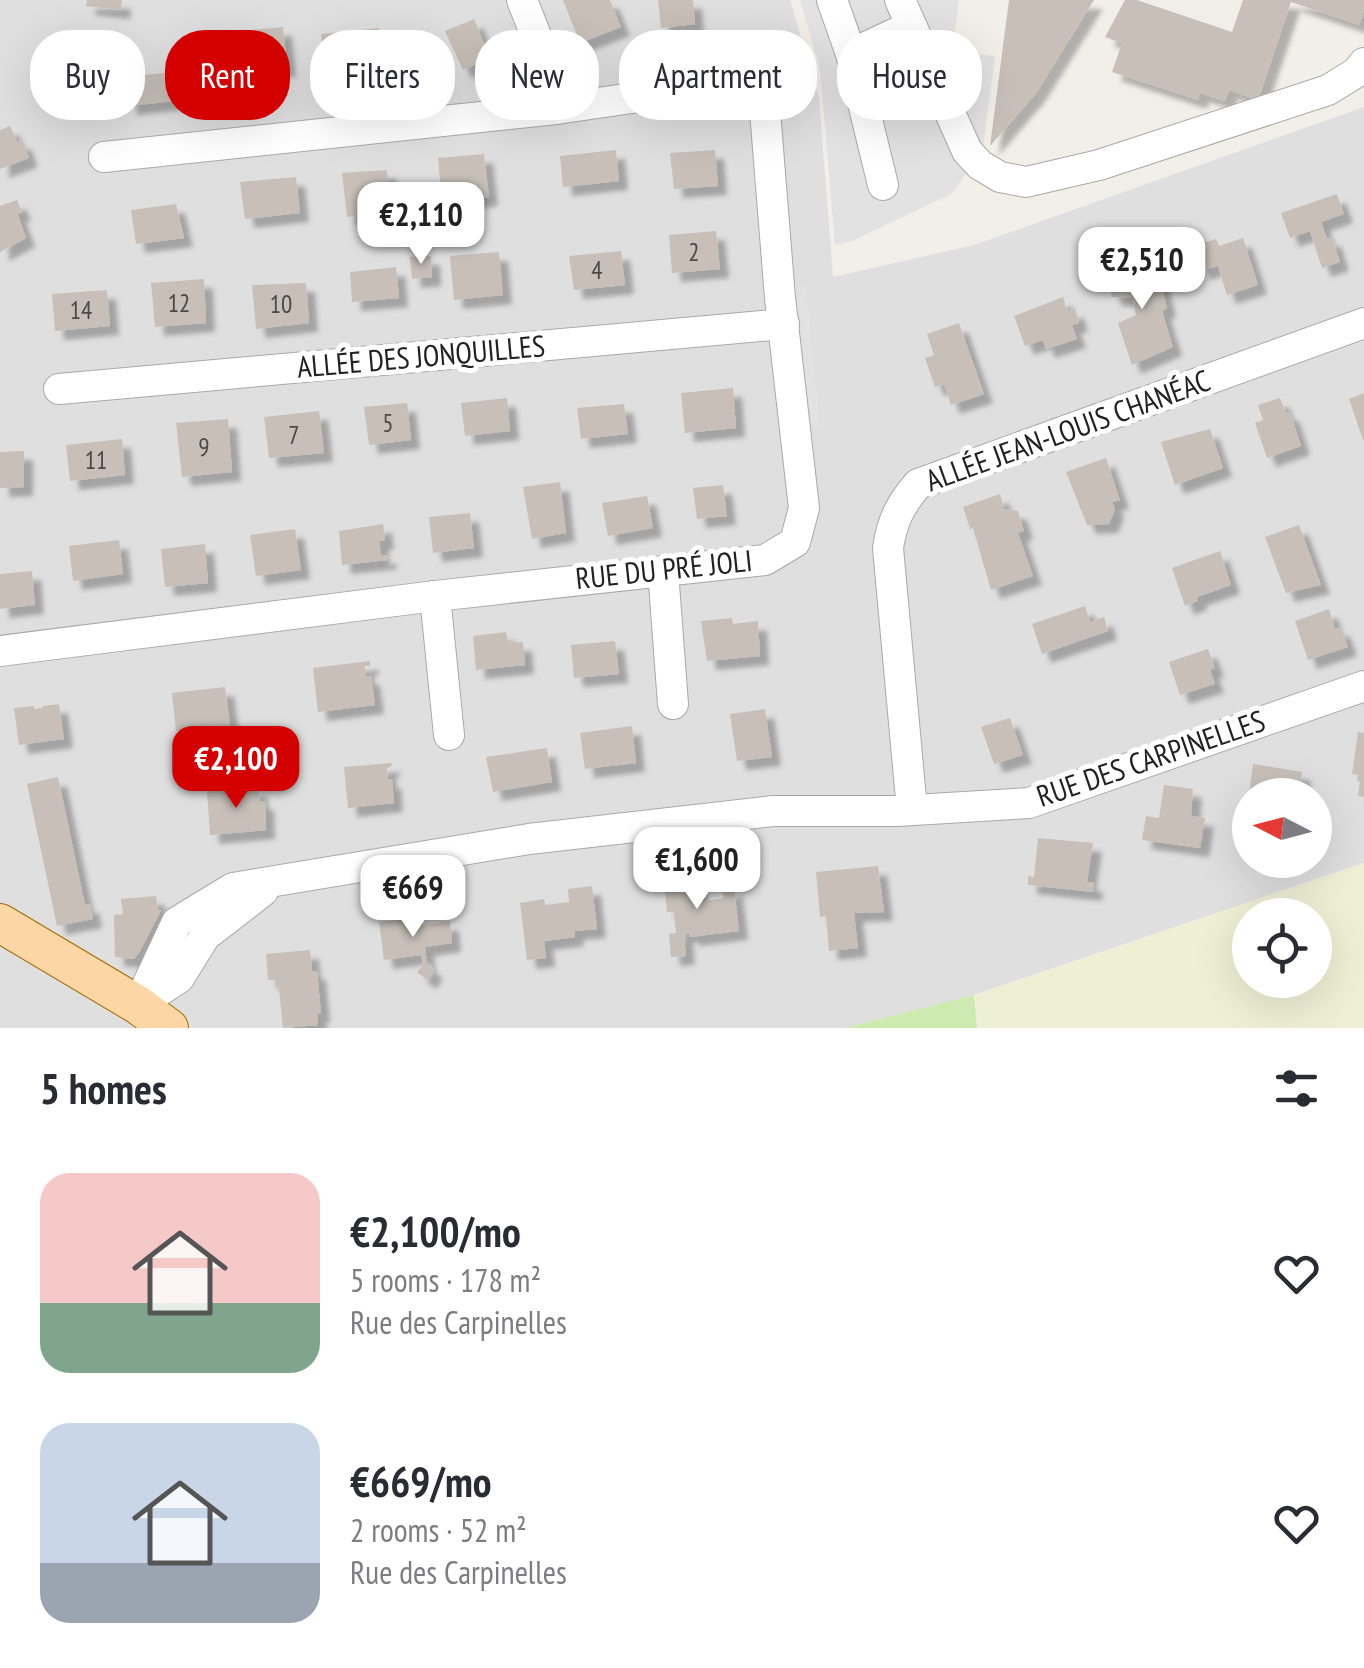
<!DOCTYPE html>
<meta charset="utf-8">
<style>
body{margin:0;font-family:"PT Sans Narrow",sans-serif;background:#f7f7f7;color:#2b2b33;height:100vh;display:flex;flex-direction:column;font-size:38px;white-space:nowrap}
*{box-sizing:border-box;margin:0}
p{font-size:32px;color:#7c7c81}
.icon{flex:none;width:55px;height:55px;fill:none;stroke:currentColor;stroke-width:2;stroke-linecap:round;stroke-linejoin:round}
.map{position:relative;height:1028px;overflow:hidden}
.side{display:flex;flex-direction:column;background:#fff;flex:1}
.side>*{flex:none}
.top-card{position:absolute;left:30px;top:30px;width:1305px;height:90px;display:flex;gap:20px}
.needle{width:65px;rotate:276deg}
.tools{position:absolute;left:1232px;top:778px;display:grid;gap:20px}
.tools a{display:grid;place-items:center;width:100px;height:100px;border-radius:50%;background:#fff;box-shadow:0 10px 40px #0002;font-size:50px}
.price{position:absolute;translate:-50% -85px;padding:0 22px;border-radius:20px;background:#fff;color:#222;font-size:32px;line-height:65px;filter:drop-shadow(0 2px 5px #0008)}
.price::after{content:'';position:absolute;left:50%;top:60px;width:30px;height:22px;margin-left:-15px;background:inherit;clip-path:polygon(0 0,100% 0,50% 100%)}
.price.selected{background:#d40000;color:#fff}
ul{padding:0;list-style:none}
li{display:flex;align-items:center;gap:30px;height:250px;padding:0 40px}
li span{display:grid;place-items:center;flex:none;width:280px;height:200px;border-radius:30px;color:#555}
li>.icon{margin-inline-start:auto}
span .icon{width:120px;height:120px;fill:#fffc;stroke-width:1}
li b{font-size:42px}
h2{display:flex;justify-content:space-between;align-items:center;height:120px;padding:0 40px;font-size:42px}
.pill{padding:0 35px;border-radius:40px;background:#fff;box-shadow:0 10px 40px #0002;font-size:35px;line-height:90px}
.pill.selected{background:#d40000;color:#fff}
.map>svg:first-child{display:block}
.residential{fill:#e0dfdf;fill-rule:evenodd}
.farmland{fill:#eef0d5;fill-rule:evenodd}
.grass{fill:#cdebb0}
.parking{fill:#e2e2e2}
.building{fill:#c7bfb8;filter:url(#shadow)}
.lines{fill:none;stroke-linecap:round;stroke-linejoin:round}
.minor-casing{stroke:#a9a9a9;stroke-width:32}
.major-casing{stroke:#a06b00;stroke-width:40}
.minor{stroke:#fff;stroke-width:30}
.major{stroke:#fcd6a4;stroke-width:38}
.labels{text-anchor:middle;stroke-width:10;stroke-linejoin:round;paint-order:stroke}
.number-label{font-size:25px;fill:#4b4948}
.street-label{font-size:30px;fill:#222;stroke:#fff}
</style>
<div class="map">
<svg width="1364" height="1028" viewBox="0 0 1364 1028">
<defs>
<filter id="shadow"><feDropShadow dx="9" dy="9" stdDeviation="2.5" flood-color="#0004"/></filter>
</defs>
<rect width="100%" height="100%" fill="#f2efe9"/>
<!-- residential -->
<path class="residential" d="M0 0H790L819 98 833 277 974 245 1364 107V863L974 995 844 1028H0ZM1250 795H1315V860H1250Z"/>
<!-- farmland -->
<path class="farmland" d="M1364 863V1028H977L974 995ZM1250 915H1315V980H1250Z"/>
<!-- grass -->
<path class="grass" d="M974 995 977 1028H844Z"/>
<!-- parking -->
<g class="parking">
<path d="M800 0H959L952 52 995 56 983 147 953 193 852 241 835 245 820 69Z"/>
<path d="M806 287 820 426 811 427 797 288Z"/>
</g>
<!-- building -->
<g class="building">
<path d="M87 0H122L121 10 86 6Z"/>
<path d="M563 0H610L621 27 580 43Z"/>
<path d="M658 0H693L695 24 661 28Z"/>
<path d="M1009 0H1094L1036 93 990 146Z"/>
<path d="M1125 0H1137L1232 32 1243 0H1364V10L1359 25 1291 2 1258 100 1229 90 1225 101 1200 93 1198 100 1112 72 1122 43 1105 37Z"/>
<path d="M474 19 490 58 463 70 445 31Z"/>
<path d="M283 27 287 68 253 71 251 30Z"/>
<path d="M379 28 383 69 365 71 364 66 325 70 321 34Z"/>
<path d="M172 72 174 101 128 106 126 77Z"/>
<path d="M10 126 17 142 22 140 29 158 0 169V130Z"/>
<path d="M616 150 619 181 563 187 560 156Z"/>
<path d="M715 150 718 186 674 189 670 153Z"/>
<path d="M484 154 489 197 442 202 438 158Z"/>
<path d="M387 170 391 212 347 217 342 173Z"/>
<path d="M296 177 300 213 245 219 240 182Z"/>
<path d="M1337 194 1344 214 1321 222 1327 239 1332 237 1340 262 1322 268 1310 231 1290 238 1281 213Z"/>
<path d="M17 200 22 212 17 213 26 238 0 252V206Z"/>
<path d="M176 204 184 238 136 244 131 210Z"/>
<path d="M716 231 720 269 672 273 669 235Z"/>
<path d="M1243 238 1258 285 1227 295 1218 266 1201 271 1193 246 1216 239 1219 246Z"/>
<path d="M621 251 625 285 574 290 569 256Z"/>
<path d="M499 252 503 295 454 300 450 256Z"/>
<path d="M431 256 432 277 412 279 410 257Z"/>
<path d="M1145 260 1150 282 1160 278 1167 308 1162 311 1173 347 1132 365 1118 323 1136 315 1132 298 1112 297 1107 273Z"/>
<path d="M396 267 399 298 352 302 350 272Z"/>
<path d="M204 279 206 323 155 327 151 283Z"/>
<path d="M306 283 309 323 256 329 252 285Z"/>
<path d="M107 290 110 326 55 331 52 294Z"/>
<path d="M1063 297 1067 311 1075 309 1079 323 1072 325 1077 339 1046 349 1043 340 1025 346 1014 316Z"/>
<path d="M959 323 984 394 951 405 944 384 935 387 925 358 934 355 927 334Z"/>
<path d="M733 388 736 428 685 433 681 393Z"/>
<path d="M1364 393V440H1363L1349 399Z"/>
<path d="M507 398 510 431 465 436 461 403Z"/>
<path d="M1280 398 1286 413 1290 412 1301 446 1267 458 1255 423 1263 420 1258 405Z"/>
<path d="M407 403 411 440 369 445 364 407Z"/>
<path d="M624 404 628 434 581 439 577 408Z"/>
<path d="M319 411 324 453 269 458 264 417Z"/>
<path d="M228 419 232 472 182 477 176 423Z"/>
<path d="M1210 429 1223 468 1175 485 1161 442Z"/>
<path d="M122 439 125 475 70 481 66 445Z"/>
<path d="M24 451V487L0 488V452Z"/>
<path d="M1106 458 1120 500 1112 502 1115 509 1109 524 1087 525 1066 472Z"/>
<path d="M560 482 566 533 532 539 523 487Z"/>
<path d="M723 485 727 516 697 519 693 488Z"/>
<path d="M1000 494 1004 509 1018 511 1024 531 1018 533 1033 576 991 590 973 528 970 529 963 507Z"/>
<path d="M647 496 653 528 608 536 602 503Z"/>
<path d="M470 513 474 548 433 553 429 517Z"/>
<path d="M383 524 385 541H379L381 556 388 555V560L342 565 339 531Z"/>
<path d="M1299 525 1321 585 1286 593 1265 537Z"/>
<path d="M295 529 301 570 256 576 250 535Z"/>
<path d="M119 540 123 574 73 581 69 546Z"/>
<path d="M205 544 208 583 165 587 161 549Z"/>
<path d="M1220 551 1231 585 1197 597 1198 601 1185 606 1172 568Z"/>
<path d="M32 571 35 605 0 609V574Z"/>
<path d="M1085 606 1090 622 1104 617 1108 631 1042 654 1032 624Z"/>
<path d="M1329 609 1335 629 1341 627 1348 647 1308 660 1295 621Z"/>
<path d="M732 618 733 624 758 621 760 656 707 661 701 621Z"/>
<path d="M506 632 508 643 523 642 525 665 476 670 473 636Z"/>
<path d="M615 641 619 674 574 678 571 645Z"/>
<path d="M1208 649 1215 668 1210 670 1215 684 1180 695 1169 662Z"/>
<path d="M370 661V666H365L366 676H371L375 705 318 712 313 668Z"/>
<path d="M225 687 230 725 176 731 172 693Z"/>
<path d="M59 704 64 739 19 745 14 708 34 706V709L42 708 43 706Z"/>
<path d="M765 709 772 757 737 761 730 714Z"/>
<path d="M1010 718 1023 755 994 764 981 727Z"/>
<path d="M632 726 636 763 585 769 580 733Z"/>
<path d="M1358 732 1364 733V797L1358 796 1360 781H1357L1358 775 1352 774Z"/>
<path d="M547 748 552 782 493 792 486 757Z"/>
<path d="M392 763 391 767 387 768 388 780 392 779 394 803 348 808 344 767Z"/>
<path d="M1253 764 1302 772 1299 795H1249Z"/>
<path d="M58 777 85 905 90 904 93 919 57 926 27 784Z"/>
<path d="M1164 785 1193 789 1191 816 1205 818 1200 848 1142 840 1146 816 1159 818Z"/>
<path d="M258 787 260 801H265L266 830 210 835 207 791Z"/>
<path d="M1038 838 1093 843 1087 882 1094 883 1093 892 1028 885V876L1034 877Z"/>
<path d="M878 866 884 912 854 913 858 948 829 951 826 916 820 917 816 872Z"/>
<path d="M696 874 699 902 724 898 722 890 734 888 739 931 690 937 689 933 684 934 686 956 671 957 669 934 676 933 674 912H667L664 879Z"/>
<path d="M592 886 597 929 574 931 575 937 544 941 546 958 527 960 520 903 544 899 545 905 569 902 568 889Z"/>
<path d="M156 896 158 910H161L140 951 134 959 115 957 114 915 123 914 121 899Z"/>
<path d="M422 917 423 925 450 921 452 943 425 947 427 964 434 970 427 980 417 972 423 965 421 955 384 960 379 922Z"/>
<path d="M310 950 312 971H317L321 1014H317L318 1025 283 1028 278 980H268L266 954Z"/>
</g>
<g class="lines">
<!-- minor casing -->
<g class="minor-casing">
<g id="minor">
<path d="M832 0 851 54 911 26"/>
<path d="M900 0 967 151 980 165 1000 177 1026 182 1099 165 1328 90 1357 72 1364 63"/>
<path d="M851 54 883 185"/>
<path d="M104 157 556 109"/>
<path d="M59 389 784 324"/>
<path d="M663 571 673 704"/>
<path d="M435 596 449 735"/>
<path d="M0 651 435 596 765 560 795 542 804 508 780 298 765 111 752 90 722 85 556 109 544 56 522 0"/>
<path d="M912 810 888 548C892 521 900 505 918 484L1364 323"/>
<path d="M138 1005 177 922 233 888 529 839 773 811H897L1029 803 1364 686"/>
<path d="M138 1005 179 978 205 936 263 891"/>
</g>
</g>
<!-- major casing -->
<g class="major-casing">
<path id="major" d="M0 923 138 1005 169 1028"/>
</g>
<!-- minor -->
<use href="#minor" class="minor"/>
<!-- major -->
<use href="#major" class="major"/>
</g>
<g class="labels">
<!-- number labels -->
<g class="number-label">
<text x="694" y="261">2</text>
<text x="597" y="279">4</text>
<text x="179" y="312">12</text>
<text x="281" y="313">10</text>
<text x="81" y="319">14</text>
<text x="388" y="432">5</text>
<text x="294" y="444">7</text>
<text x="204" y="456">9</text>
<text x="96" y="469">11</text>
</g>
<!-- street labels -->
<g class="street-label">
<text transform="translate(421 357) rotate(-5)" y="10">ALLÉE DES JONQUILLES</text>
<text transform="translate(1068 431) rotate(-20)" y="10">ALLÉE JEAN-LOUIS CHANÉAC</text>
<text transform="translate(664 570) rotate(-6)" y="10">RUE DU PRÉ JOLI</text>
<text transform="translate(1151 759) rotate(-19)" y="10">RUE DES CARPINELLES</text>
</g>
</g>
</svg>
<div class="tools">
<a><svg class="needle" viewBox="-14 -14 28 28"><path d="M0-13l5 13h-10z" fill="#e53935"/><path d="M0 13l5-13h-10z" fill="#7c7c81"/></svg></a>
<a><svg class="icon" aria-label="locate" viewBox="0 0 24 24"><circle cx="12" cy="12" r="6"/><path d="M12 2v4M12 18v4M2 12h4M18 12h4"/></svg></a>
</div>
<b class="price" style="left:421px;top:267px">€2,110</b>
<b class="price" style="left:1142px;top:312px">€2,510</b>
<b class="price selected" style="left:236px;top:811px">€2,100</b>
<b class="price" style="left:697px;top:912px">€1,600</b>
<b class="price" style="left:413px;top:940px">€669</b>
<div class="top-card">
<a class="pill">Buy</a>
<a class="pill selected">Rent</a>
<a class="pill">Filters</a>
<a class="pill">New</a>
<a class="pill">Apartment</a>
<a class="pill">House</a>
</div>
</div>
<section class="side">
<h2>5 homes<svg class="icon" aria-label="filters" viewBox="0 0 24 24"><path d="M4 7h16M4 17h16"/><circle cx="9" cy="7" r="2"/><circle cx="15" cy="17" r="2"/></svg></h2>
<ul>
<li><span style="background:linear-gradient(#f6c9c9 65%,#7fa58c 0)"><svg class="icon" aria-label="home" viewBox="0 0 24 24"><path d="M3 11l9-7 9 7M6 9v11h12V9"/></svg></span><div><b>€2,100/mo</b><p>5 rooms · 178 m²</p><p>Rue des Carpinelles</p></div><svg class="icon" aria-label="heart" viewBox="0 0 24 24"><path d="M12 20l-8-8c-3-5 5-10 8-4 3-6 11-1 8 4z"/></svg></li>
<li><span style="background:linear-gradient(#c9d6e8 70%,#9aa5b1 0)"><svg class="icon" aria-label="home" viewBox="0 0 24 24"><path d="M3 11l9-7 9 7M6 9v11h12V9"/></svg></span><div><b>€669/mo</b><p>2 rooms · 52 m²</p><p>Rue des Carpinelles</p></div><svg class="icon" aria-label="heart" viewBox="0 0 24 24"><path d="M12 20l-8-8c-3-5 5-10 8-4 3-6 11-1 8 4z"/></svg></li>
</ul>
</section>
